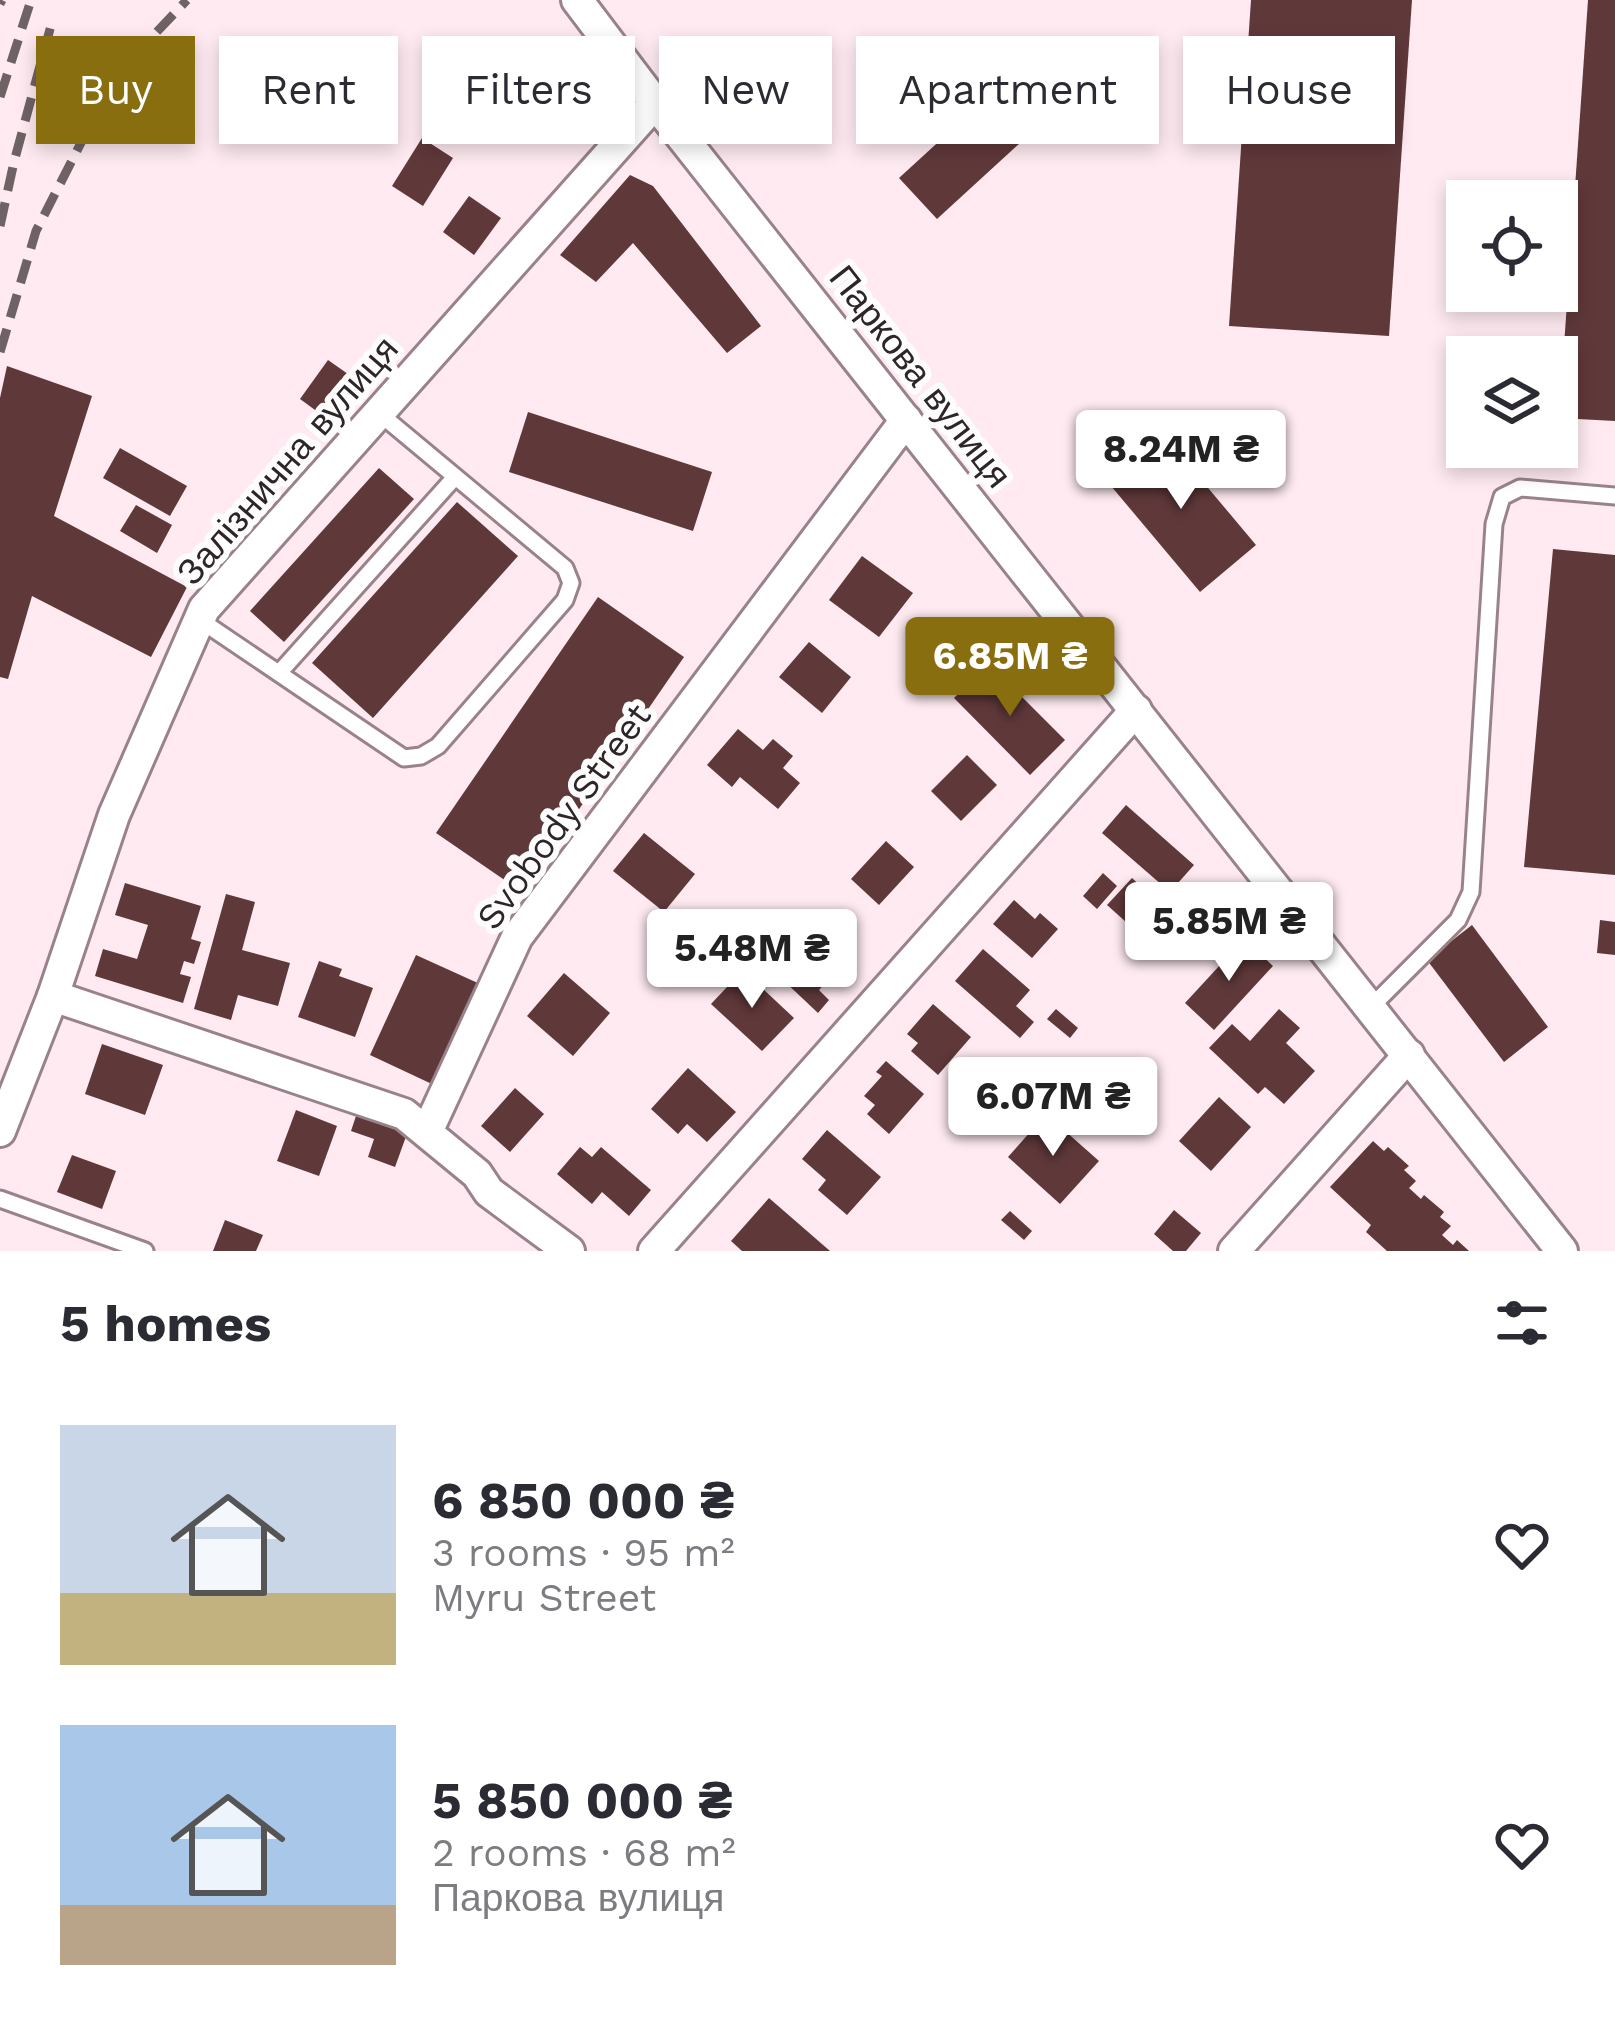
<!DOCTYPE html>
<meta charset="utf-8">
<style>
body{margin:0;font-family:"Work Sans",sans-serif;background:#f2f2f3;color:#2b2b33;height:100vh;display:flex;flex-direction:column;font-size:45px;white-space:nowrap}
*{box-sizing:border-box;margin:0}
p{font-size:39px;color:#7c7c81}
.icon{flex:none;width:66px;height:66px;fill:none;stroke:currentColor;stroke-width:2;stroke-linecap:round;stroke-linejoin:round}
.map{position:relative;height:1251px;overflow:hidden}
.side{display:flex;flex-direction:column;background:#fff;flex:1}
.side>*{flex:none}
.hud{position:absolute;left:36px;top:36px;width:1545px;height:108px;display:flex;gap:24px}
.fabs{position:absolute;left:1446px;top:180px;display:grid;gap:24px}
.fabs a{display:grid;place-items:center;width:132px;height:132px;border-radius:0px;background:#fff;box-shadow:0 6px 18px #0003;font-size:60px}
.price{position:absolute;translate:-50% -102px;padding:0 27px;border-radius:12px;background:#fff;color:#222;font-size:39px;line-height:78px;filter:drop-shadow(0 3px 6px #0008)}
.price::after{content:'';position:absolute;left:50%;top:72px;width:36px;height:27px;margin-left:-18px;background:inherit;clip-path:polygon(0 0,100% 0,50% 100%)}
.price.selected{background:#886e0e;color:#fff}
ul{padding:0;list-style:none}
li{display:flex;align-items:center;gap:36px;height:300px;padding:0 60px}
li span{display:grid;place-items:center;flex:none;width:336px;height:240px;border-radius:0px;color:#555}
li>.icon{margin-inline-start:auto}
span .icon{width:144px;height:144px;fill:#fffc;stroke-width:1}
li b{font-size:51px}
h2{display:flex;justify-content:space-between;align-items:center;height:144px;padding:0 60px;font-size:51px}
.chip{padding:0 42px;border-radius:0px;background:#fff;box-shadow:0 6px 18px #0003;font-size:42px;line-height:108px}
.chip.selected{background:#886e0e;color:#fff}
.map>svg:first-child{display:block}
.building{fill:#5f383a}
.lines{fill:none;stroke-linecap:round;stroke-linejoin:round}
.lane-casing{stroke:#998389;stroke-width:21}
.street-casing{stroke:#998389;stroke-width:36}
.lane{stroke:#fff;stroke-width:15}
.street{stroke:#fff;stroke-width:30}
.rail{stroke:#6f6265;stroke-width:9;stroke-dasharray:24 12;stroke-linecap:butt}
.labels{text-anchor:middle;stroke-width:12;stroke-linejoin:round;paint-order:stroke}
.street-label{font-size:36px;fill:#2e2527;stroke:#fdfdfd}
</style>
<div class="map">
<svg width="1615" height="1251" viewBox="0 0 1615 1251">
<rect width="100%" height="100%" fill="#feeaf0"/>
<!-- building -->
<g class="building">
<path d="M1251 0H1412L1389 336 1229 326Z"/>
<path d="M1588 0H1615V421L1559 418Z"/>
<path d="M561 40 586 62 576 74 592 88 550 136 529 117 540 104 530 96 549 75 539 66Z"/>
<path d="M982 102 1020 143 937 219 899 178Z"/>
<path d="M422 138 453 158 423 206 392 186Z"/>
<path d="M630 175 653 186 761 326 727 353 633 243 596 282 560 255Z"/>
<path d="M469 196 501 218 474 255 443 232Z"/>
<path d="M328 360 365 386 337 426 300 399Z"/>
<path d="M7 366 92 396 54 516 187 587 151 657 32 596 8 679 0 677V398Z"/>
<path d="M528 412 712 472 693 531 509 472Z"/>
<path d="M1162 433 1256 545 1200 592 1106 480Z"/>
<path d="M120 448 187 486 170 516 103 478Z"/>
<path d="M379 468 414 499 284 642 250 611Z"/>
<path d="M457 502 518 556 373 718 312 663Z"/>
<path d="M136 505 172 525 157 553 120 531Z"/>
<path d="M1553 549 1615 555V875L1524 867Z"/>
<path d="M862 556 913 593 879 637 829 600Z"/>
<path d="M598 597 684 657 522 892 436 833Z"/>
<path d="M809 642 851 677 822 713 779 677Z"/>
<path d="M989 664 1065 740 1030 775 954 698Z"/>
<path d="M738 729 763 750 773 739 793 756 783 768 800 783 778 809 740 777 732 787 707 765Z"/>
<path d="M967 755 997 785 961 821 931 791Z"/>
<path d="M1126 805 1194 865 1170 892 1102 833Z"/>
<path d="M644 833 695 874 664 912 613 871Z"/>
<path d="M886 841 914 867 879 905 851 879Z"/>
<path d="M1103 873 1117 886 1097 909 1083 896Z"/>
<path d="M1132 878 1160 904 1136 931 1107 905Z"/>
<path d="M125 883 201 906 191 939 201 942 194 964 184 961 180 974 191 977 183 1003 95 976 103 949 137 959 148 925 115 915Z"/>
<path d="M226 894 255 902 242 950 290 963 278 1006 238 995 231 1020 194 1009Z"/>
<path d="M1014 900 1035 919 1040 913 1058 929 1032 958 993 924Z"/>
<path d="M798 911 819 931 810 941 839 968 819 990 829 1000 818 1013 764 962 775 949 768 943Z"/>
<path d="M1600 920 1615 922V955L1597 953Z"/>
<path d="M1472 925 1548 1027 1504 1062 1427 960Z"/>
<path d="M1244 939 1273 966 1214 1030 1185 1003Z"/>
<path d="M983 949 1030 990 1016 1006 1034 1022 1020 1038 955 981Z"/>
<path d="M416 955 480 984 434 1085 370 1055Z"/>
<path d="M319 961 342 969 339 976 373 988 355 1037 298 1017Z"/>
<path d="M743 970 794 1018 762 1051 711 1004Z"/>
<path d="M564 973 610 1013 573 1056 527 1016Z"/>
<path d="M933 1004 971 1037 938 1075 911 1051 918 1043 907 1034Z"/>
<path d="M1056 1009 1078 1028 1070 1038 1047 1019Z"/>
<path d="M1279 1009 1300 1028 1286 1043 1315 1071 1284 1104 1265 1087 1258 1094 1209 1048 1232 1024 1250 1041Z"/>
<path d="M102 1044 163 1065 145 1115 85 1094Z"/>
<path d="M886 1061 924 1094 889 1134 867 1114 875 1105 864 1096 882 1076 876 1072Z"/>
<path d="M688 1068 736 1112 707 1142 687 1124 678 1134 651 1109Z"/>
<path d="M515 1088 544 1114 510 1152 481 1126Z"/>
<path d="M1219 1097 1251 1127 1211 1171 1179 1141Z"/>
<path d="M296 1110 337 1126 319 1176 277 1161Z"/>
<path d="M357 1113 408 1131 395 1167 368 1157 374 1139 351 1131Z"/>
<path d="M1046 1114 1099 1161 1060 1204 1008 1157Z"/>
<path d="M827 1130 881 1177 847 1215 818 1190 826 1180 802 1159Z"/>
<path d="M1373 1141 1384 1151 1388 1147 1409 1166 1404 1170 1416 1181 1409 1188 1421 1199 1424 1195 1444 1212 1440 1217 1451 1226 1442 1235 1453 1245 1457 1240 1469 1251H1387L1366 1232 1371 1225 1330 1187Z"/>
<path d="M580 1147 592 1157 601 1147 651 1190 629 1216 602 1192 592 1204 557 1174Z"/>
<path d="M72 1155 116 1171 102 1209 57 1192Z"/>
<path d="M769 1198 830 1251H742L731 1241Z"/>
<path d="M1174 1210 1201 1233 1186 1251H1173L1154 1234Z"/>
<path d="M1010 1211 1032 1231 1024 1240 1001 1220Z"/>
<path d="M225 1220 263 1235 256 1251H213Z"/>
</g>
<g class="lines">
<!-- lane casing -->
<g class="lane-casing">
<g id="lane">
<path d="M200 620 404 758 421 756 438 746 565 600 571 583 565 568 379 413"/>
<path d="M279 673 455 477"/>
<path d="M1371 1007 1458 920 1471 892 1494 524 1502 497 1520 488 1615 496"/>
<path d="M0 1199 145 1251"/>
</g>
</g>
<!-- street casing -->
<g class="street-casing">
<g id="street">
<path d="M577 0 655 103 1562 1251"/>
<path d="M53 996 404 1114 477 1174 489 1192 569 1251"/>
<path d="M0 1131 53 996 114 815 204 609 655 103"/>
<path d="M427 1132 517 937 906 420"/>
<path d="M654 1251 1136 710"/>
<path d="M1234 1251 1409 1055"/>
</g>
</g>
<!-- lane -->
<use href="#lane" class="lane"/>
<!-- street -->
<use href="#street" class="street"/>
<!-- rail -->
<g class="rail">
<path d="M0 4 2 0"/>
<path d="M0 97 31 0"/>
<path d="M0 226 14 162 53 18"/>
<path d="M0 352 36 231 86 133 150 39 187 0"/>
</g>
</g>
<g class="labels">
<!-- street labels -->
<g class="street-label">
<text transform="translate(921 376) rotate(52)" y="13">Паркова вулиця</text>
<text transform="translate(287 460) rotate(-49)" y="13">Залізнична вулиця</text>
<text transform="translate(563 816) rotate(-54)" y="13">Svobody Street</text>
</g>
</g>
</svg>
<div class="fabs">
<a><svg class="icon" aria-label="locate" viewBox="0 0 24 24"><circle cx="12" cy="12" r="6"/><path d="M12 2v4M12 18v4M2 12h4M18 12h4"/></svg></a>
<a><svg class="icon" aria-label="layers" viewBox="0 0 24 24"><path d="M12 4l9 5-9 5-9-5zM3 14l9 5 9-5"/></svg></a>
</div>
<b class="price" style="left:1181px;top:512px">8.24M ₴</b>
<b class="price selected" style="left:1010px;top:719px">6.85M ₴</b>
<b class="price" style="left:1229px;top:984px">5.85M ₴</b>
<b class="price" style="left:752px;top:1011px">5.48M ₴</b>
<b class="price" style="left:1053px;top:1159px">6.07M ₴</b>
<div class="hud">
<a class="chip selected">Buy</a>
<a class="chip">Rent</a>
<a class="chip">Filters</a>
<a class="chip">New</a>
<a class="chip">Apartment</a>
<a class="chip">House</a>
</div>
</div>
<section class="side">
<h2>5 homes<svg class="icon" aria-label="filters" viewBox="0 0 24 24"><path d="M4 7h16M4 17h16"/><circle cx="9" cy="7" r="2"/><circle cx="15" cy="17" r="2"/></svg></h2>
<ul>
<li><span style="background:linear-gradient(#c9d6e8 70%,#c2b280 0)"><svg class="icon" aria-label="home" viewBox="0 0 24 24"><path d="M3 11l9-7 9 7M6 9v11h12V9"/></svg></span><div><b>6 850 000 ₴</b><p>3 rooms · 95 m²</p><p>Myru Street</p></div><svg class="icon" aria-label="heart" viewBox="0 0 24 24"><path d="M12 20l-8-8c-3-5 5-10 8-4 3-6 11-1 8 4z"/></svg></li>
<li><span style="background:linear-gradient(#a9c7e8 75%,#b9a48a 0)"><svg class="icon" aria-label="home" viewBox="0 0 24 24"><path d="M3 11l9-7 9 7M6 9v11h12V9"/></svg></span><div><b>5 850 000 ₴</b><p>2 rooms · 68 m²</p><p>Паркова вулиця</p></div><svg class="icon" aria-label="heart" viewBox="0 0 24 24"><path d="M12 20l-8-8c-3-5 5-10 8-4 3-6 11-1 8 4z"/></svg></li>
</ul>
</section>
